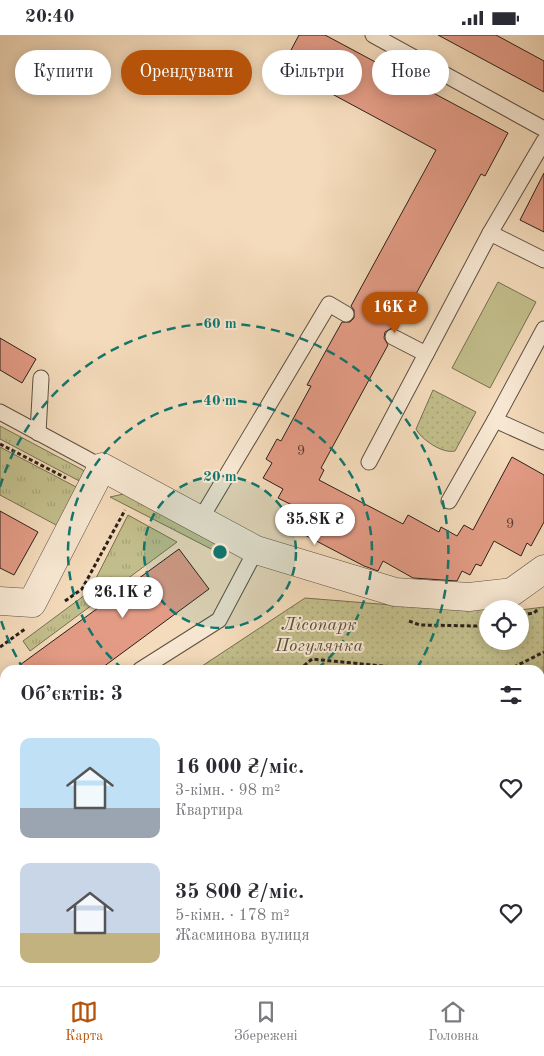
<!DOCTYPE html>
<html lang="uk">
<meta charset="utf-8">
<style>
body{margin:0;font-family:"Old Standard TT",serif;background:#f7f7f7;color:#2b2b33;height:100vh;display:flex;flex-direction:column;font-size:19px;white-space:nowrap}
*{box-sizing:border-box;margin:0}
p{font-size:16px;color:#7c7c81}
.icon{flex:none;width:28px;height:28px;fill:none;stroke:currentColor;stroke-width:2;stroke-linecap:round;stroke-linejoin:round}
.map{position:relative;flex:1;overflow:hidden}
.details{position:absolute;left:0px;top:630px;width:545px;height:321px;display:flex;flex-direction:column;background:#fff;border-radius:15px 15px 0 0;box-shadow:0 2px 12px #0003}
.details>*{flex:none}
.banner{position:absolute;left:15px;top:15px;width:515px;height:45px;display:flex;gap:10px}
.controls{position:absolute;left:479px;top:565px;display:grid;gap:10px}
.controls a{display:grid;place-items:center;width:50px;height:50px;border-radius:50%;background:#fff;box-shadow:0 2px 12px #0003;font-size:25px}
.price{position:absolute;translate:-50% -42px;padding:0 11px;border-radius:18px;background:#fff;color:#222;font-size:16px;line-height:32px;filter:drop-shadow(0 1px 2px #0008)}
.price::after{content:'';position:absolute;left:50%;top:30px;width:15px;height:11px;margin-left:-8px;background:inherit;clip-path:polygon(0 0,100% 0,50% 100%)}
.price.selected{background:#b45309;color:#fff}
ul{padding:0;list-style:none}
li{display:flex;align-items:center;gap:15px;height:125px;padding:0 20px}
li span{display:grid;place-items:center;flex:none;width:140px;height:100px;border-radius:10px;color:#555}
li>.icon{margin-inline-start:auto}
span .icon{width:60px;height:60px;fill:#fffc;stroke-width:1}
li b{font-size:21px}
h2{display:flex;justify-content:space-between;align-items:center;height:60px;padding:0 20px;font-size:21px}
.tag{padding:0 18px;border-radius:22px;background:#fff;box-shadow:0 2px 12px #0003;font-size:18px;line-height:45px}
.tag.selected{background:#b45309;color:#fff}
.status{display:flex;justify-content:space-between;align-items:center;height:35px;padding:0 25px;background:#fff;direction:ltr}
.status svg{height:14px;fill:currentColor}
.tabs{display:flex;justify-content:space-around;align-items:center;height:70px;border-top:1px solid #e1e1e2;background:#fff;font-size:14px;color:#7c7c81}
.tabs a{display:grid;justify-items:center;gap:2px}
.tabs .selected{color:#b45309}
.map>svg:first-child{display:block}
.grass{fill:url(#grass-tufts);stroke:#766f52}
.park{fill:url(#park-dots);stroke:#766f52}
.pitch{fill:#c2be8b;stroke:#766f52}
.building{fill:#e39b85;stroke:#2b201a}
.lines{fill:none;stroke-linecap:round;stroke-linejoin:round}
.lane-casing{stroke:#5d4f42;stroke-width:17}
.street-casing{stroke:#5d4f42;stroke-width:29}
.path{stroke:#2b201a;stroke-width:3;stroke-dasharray:4 2.5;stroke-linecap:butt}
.lane{stroke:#f8e8d3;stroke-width:15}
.street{stroke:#f8e8d3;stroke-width:28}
.ring{fill:none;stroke:#0f766e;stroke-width:2.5;stroke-dasharray:9 6}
.labels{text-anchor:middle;stroke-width:4;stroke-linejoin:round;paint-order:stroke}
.number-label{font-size:15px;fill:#593f35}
.park-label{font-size:18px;font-style:italic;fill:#584f3c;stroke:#f8e8d3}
.centre{fill:#0f766e;stroke:#f8e8d3;stroke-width:2.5}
.ring-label{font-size:15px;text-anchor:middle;font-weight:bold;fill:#0f766e;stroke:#f8e8d3;stroke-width:4;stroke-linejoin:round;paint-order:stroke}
</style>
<div class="status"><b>20:40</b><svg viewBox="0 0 49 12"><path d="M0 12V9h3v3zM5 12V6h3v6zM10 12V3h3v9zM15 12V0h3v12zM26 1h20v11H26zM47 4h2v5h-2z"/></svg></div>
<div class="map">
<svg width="544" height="951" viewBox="0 0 544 951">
<defs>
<pattern id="grass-tufts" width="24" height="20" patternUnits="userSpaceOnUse" patternTransform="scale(1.25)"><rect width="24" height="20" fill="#c2be8b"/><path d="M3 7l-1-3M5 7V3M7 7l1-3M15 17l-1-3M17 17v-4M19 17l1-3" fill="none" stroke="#a7a377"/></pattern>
<pattern id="park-dots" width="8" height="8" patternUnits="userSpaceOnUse" patternTransform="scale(1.25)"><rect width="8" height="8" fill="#c2be8b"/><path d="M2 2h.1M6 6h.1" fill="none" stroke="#a7a377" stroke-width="1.8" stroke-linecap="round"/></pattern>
</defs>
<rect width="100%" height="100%" fill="#f4dbbb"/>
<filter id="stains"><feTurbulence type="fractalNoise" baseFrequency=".004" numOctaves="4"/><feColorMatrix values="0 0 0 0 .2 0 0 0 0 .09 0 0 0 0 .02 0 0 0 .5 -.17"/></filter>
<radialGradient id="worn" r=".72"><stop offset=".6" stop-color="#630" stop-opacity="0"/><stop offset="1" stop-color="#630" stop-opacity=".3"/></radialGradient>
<!-- grass -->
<g class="grass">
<path d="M0 391 83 435 87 442 85 449 0 404Z"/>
<path d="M0 412 78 453 58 491 0 460Z"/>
<path d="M128 458 221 507 217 517 110 462Z"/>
<path d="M128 480 177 507 30 616 23 606 89 557Z"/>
</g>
<!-- park -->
<g class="park">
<path d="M433 355 476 377 455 416C442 419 421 404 416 394Z"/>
<path d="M305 563 429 573 487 574 488 606H520V575L544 572V951H0V740L5 746V946H540V635H196Z"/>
</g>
<!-- pitch -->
<path class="pitch" d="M498 247 536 267 490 353 452 333Z"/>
<!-- building -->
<g class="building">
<path d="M299 0H325L508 98 485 141 481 139 397 294 392 293 385 297 384 303 388 310 321 433 324 435 319 445 403 489 408 480 439 497 441 492 457 501 464 490 473 495 512 422 544 440V487L531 511 527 508 521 521 494 506 481 531 476 529 470 540 462 536 457 546 413 543 383 526 378 536 364 531 303 499 311 485 292 474 294 471 278 463 283 454 263 443 272 428 266 424 277 404 281 406 311 351 307 350 328 312 342 287H350L354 283V275L351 271 436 115 282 32Z"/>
<path d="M438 0H496L544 26V57Z"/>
<path d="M544 138V197L520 185Z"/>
<path d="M0 303 36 324 22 348 0 335Z"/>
<path d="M0 476 38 497 14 540 0 533Z"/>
<path d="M179 514 209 554 99 635H13Z"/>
</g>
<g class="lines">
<!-- lane casing -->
<g class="lane-casing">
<g id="lane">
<path d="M373 0 544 94"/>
<path d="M490 198 544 225"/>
<path d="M393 302 426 319"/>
<path d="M0 377 102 432"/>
<path d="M495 385 544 294"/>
<path d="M38 398 41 343"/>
<path d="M369 427 490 198 544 106"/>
<path d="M449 466 495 385 544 407"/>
<path d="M200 485 329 269 346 279"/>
<path d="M140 635 219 585 256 515"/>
</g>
</g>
<!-- street casing -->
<g class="street-casing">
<path id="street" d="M0 566 32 568 102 432 256 515 395 557 469 562 512 557 544 534"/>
</g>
<!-- path -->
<g class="path">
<path d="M0 409 66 443"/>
<path d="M65 566 82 554 125 475"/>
<path d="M528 579 534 578 539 573"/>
<path d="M409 586 420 590 477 591 485 589"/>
<path d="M0 612 25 594"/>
<path d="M299 635 312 624 423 635"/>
<path d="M508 635 544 617"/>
<path d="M0 722 5 721"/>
<path d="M0 751 5 757"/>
<path d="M0 860 5 858"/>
<path d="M540 898 544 910"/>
<path d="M95 946 97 951"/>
<path d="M179 946 184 951"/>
</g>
<!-- lane -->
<use href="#lane" class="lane"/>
<!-- street -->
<use href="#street" class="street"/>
</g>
<!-- distance rings -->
<circle cx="220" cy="517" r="76" fill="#0f766e" fill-opacity=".12"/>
<g class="ring">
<circle cx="220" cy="517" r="76"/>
<path d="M123 634A152 152 0 1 1 317 634"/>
<path d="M24 635A229 229 0 0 1 0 582M0 452A229 229 0 1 1 416 635"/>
</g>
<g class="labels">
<!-- number labels -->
<g class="number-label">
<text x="301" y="420">9</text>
<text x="510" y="493">9</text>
</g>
<!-- park labels -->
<g class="park-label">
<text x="319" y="595">Лісопарк<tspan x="319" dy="21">Погулянка</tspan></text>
</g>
</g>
<circle cx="220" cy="517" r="8" class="centre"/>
<g class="ring-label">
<text x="220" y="293">60 m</text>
<text x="220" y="370">40 m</text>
<text x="220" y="446">20 m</text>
</g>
<rect width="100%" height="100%" filter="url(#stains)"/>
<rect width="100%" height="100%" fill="url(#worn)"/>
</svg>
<div class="controls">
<a><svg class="icon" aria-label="locate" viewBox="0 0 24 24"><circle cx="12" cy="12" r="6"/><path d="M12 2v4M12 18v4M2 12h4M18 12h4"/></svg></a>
</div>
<b class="price selected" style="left:395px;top:299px">16K ₴</b>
<b class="price" style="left:315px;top:511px">35.8K ₴</b>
<b class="price" style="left:123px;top:584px">26.1K ₴</b>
<div class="banner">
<a class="tag">Купити</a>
<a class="tag selected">Орендувати</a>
<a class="tag">Фільтри</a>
<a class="tag">Нове</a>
</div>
<section class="details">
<h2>Об’єктів: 3<svg class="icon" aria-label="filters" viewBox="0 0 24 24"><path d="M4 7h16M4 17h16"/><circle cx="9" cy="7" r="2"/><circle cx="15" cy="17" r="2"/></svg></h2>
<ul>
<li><span style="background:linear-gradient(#bfe0f5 70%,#9aa5b1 0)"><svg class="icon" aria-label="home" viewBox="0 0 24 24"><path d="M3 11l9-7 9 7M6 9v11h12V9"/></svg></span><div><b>16 000 ₴/міс.</b><p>3-кімн. · 98 m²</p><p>Квартира</p></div><svg class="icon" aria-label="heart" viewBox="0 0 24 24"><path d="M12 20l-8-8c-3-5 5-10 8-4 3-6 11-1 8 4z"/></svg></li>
<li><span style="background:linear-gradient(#c9d6e8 70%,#c2b280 0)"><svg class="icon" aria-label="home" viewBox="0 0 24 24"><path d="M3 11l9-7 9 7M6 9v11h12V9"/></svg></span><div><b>35 800 ₴/міс.</b><p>5-кімн. · 178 m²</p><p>Жасминова вулиця</p></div><svg class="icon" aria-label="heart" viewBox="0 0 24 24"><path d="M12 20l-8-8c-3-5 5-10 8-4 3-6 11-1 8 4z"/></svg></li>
</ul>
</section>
</div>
<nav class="tabs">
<a class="selected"><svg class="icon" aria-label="map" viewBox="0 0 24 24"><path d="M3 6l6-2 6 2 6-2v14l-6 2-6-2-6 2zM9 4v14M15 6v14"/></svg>Карта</a>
<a><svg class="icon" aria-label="saved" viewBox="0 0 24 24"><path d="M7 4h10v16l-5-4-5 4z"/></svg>Збережені</a>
<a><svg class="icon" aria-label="home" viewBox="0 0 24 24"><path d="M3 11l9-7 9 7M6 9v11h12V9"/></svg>Головна</a>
</nav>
